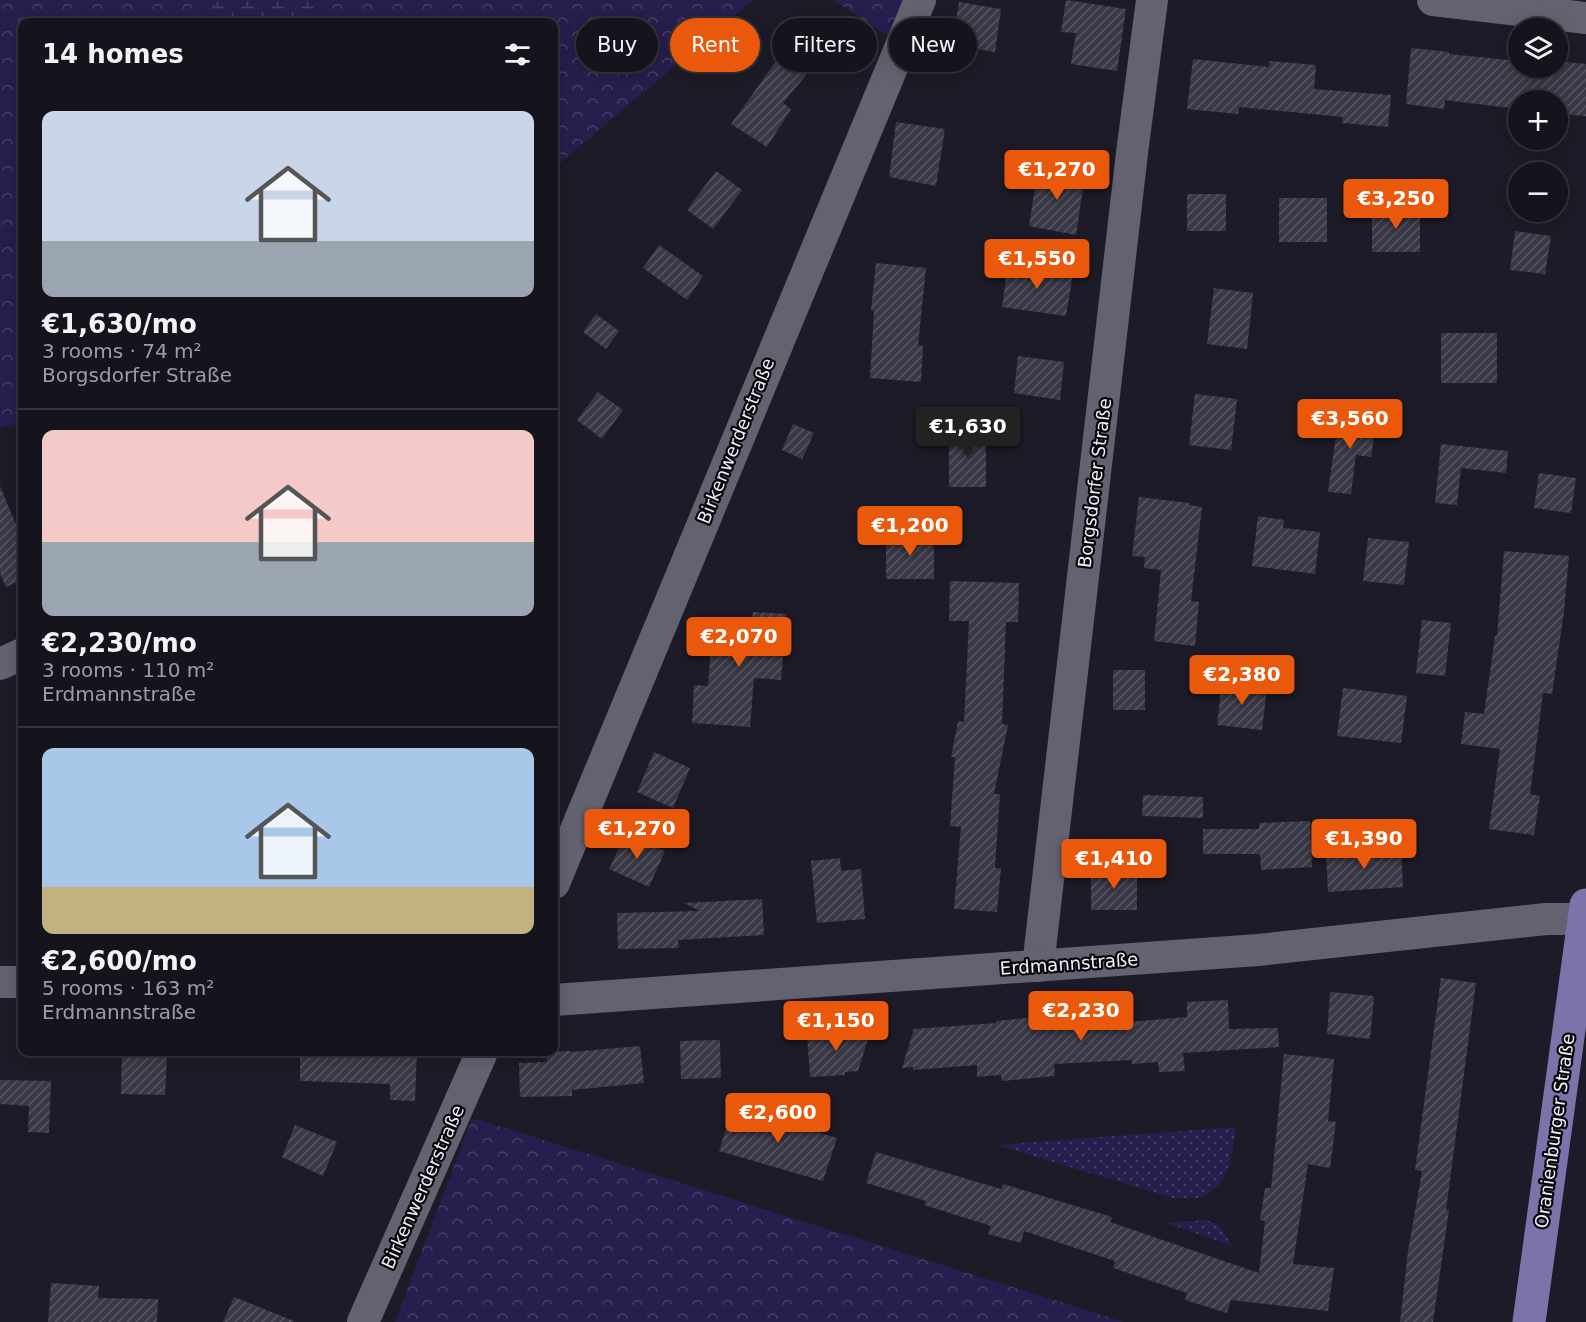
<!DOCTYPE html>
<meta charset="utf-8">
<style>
body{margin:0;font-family:"DejaVu Sans",sans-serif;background:#22212a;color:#f1f3f6;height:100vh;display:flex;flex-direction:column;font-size:22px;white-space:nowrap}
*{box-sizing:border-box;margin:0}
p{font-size:20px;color:#9d9ea4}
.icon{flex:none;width:33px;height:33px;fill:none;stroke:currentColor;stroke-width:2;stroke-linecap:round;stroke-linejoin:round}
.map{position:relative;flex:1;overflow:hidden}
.side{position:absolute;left:18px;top:18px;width:540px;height:1038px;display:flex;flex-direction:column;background:#15141d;border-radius:12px;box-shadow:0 3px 15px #0003,0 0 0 2px #34333b}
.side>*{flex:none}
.hud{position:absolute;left:576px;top:18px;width:570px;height:54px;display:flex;gap:12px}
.buttons{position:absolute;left:1508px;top:18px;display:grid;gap:12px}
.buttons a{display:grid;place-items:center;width:60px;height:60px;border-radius:50%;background:#15141d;box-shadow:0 3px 15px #0003,0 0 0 2px #34333b;font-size:30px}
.price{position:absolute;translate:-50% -51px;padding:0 14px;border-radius:6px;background:#ea580c;color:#fff;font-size:20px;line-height:39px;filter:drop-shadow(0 2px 3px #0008)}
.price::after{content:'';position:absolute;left:50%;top:36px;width:18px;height:14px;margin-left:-9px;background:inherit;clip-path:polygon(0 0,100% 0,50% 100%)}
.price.selected{background:#222;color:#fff}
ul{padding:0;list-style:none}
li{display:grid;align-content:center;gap:12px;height:318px;padding:0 24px}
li+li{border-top:2px solid #34333b}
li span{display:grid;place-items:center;height:186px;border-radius:12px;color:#555}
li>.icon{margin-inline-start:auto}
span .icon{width:108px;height:108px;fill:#fffc;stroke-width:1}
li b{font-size:26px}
h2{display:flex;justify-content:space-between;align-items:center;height:72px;padding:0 24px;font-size:26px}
.chip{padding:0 21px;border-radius:27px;background:#15141d;box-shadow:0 3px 15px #0003,0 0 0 2px #34333b;font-size:21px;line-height:54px}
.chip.selected{background:#ea580c;color:#fff}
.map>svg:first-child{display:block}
.grass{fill:url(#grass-dots)}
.forest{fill:url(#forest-crowns)}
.wetland{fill:url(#wetland-marsh)}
.building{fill:url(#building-hatch)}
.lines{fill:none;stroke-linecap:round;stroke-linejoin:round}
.minor{stroke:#636271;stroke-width:32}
.major{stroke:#7b73aa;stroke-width:33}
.labels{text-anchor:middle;stroke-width:4.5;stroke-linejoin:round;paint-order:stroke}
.street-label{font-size:18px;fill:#f0f0f8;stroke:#07070c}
</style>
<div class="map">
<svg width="1586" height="1322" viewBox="0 0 1586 1322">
<defs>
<pattern id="grass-dots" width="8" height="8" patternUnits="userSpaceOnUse" patternTransform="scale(1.5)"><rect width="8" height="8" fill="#271e4d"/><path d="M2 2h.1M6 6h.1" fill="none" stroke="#473f67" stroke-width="1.8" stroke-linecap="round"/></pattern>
<pattern id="forest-crowns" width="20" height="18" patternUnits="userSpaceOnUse" patternTransform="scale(1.5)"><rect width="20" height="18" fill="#271e4d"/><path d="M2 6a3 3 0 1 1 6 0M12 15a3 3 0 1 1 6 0" fill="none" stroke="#473f67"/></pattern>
<pattern id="wetland-marsh" width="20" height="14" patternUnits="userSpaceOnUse" patternTransform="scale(1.5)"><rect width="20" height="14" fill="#271e4d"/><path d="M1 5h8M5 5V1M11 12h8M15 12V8" fill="none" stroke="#473f67"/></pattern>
<pattern id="building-hatch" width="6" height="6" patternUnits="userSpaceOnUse" patternTransform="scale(1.5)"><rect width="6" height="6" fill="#393846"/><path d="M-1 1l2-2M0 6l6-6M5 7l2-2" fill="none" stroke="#565561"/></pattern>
</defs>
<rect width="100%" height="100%" fill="#1c1b27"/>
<!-- grass -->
<g class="grass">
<path d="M1236 1127C1231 1155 1231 1189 1197 1198 1190 1199 1180 1198 1173 1198L997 1145Z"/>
<path d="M1206 1220 1219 1225 1232 1246 1167 1223Z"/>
</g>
<!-- forest -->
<g class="forest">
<path d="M0 0H753L554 168V22H22V422L0 428Z"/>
<path d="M833 0H918L900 44Z"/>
<path d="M472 1119 480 1120 1124 1322H395Z"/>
</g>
<!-- wetland -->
<path class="wetland" d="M212 0H322L320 22H221Z"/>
<!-- building -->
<g class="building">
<path d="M1066 0 1126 9 1117 71 1071 64 1076 33 1061 32Z"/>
<path d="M959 2 1001 9 995 52 952 45Z"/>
<path d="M1411 48 1449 52V54L1518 61V68H1557V61L1586 64V116L1557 114V100H1518V109L1445 100 1444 109 1406 104Z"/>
<path d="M782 53 806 75 783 103 791 109 767 147 731 124Z"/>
<path d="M1193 59 1269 67 1270 61 1316 65 1314 89 1391 95 1388 127 1342 123 1343 117 1239 107 1238 114 1187 109Z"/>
<path d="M896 122 945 129 936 186 889 177Z"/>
<path d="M1038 168 1085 175 1076 235 1029 226Z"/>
<path d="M716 171 742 190 713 229 687 210Z"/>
<rect x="1187" y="194" width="39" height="37"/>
<rect x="1279" y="198" width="48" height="44"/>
<rect x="1372" y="208" width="48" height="44"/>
<path d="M1515 231 1551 236 1545 274 1510 270Z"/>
<path d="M659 245 703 276 687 300 643 268Z"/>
<path d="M876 263 926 268 918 345 923 346 921 382 870 378 874 311 871 310Z"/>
<path d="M1008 264 1073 274 1066 316 1002 307Z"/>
<path d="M1214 288 1253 293 1247 349 1207 344Z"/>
<path d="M596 314 619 331 606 349 583 332Z"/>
<rect x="1441" y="333" width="56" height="50"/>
<path d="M1018 356 1064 362 1060 400 1014 393Z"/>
<path d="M598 392 623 410 602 439 577 420Z"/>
<path d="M1195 394 1237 399 1231 450 1189 445Z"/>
<path d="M1339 414 1377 419 1371 457 1356 455 1351 494 1328 492Z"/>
<path d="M793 424 814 433 802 459 782 450Z"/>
<rect x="949" y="429" width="37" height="58"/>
<path d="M1441 444 1508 451 1506 473 1461 468 1457 505 1435 503Z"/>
<path d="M1539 473 1576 478 1571 513 1534 508Z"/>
<path d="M0 486 22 539V580L6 587 0 573Z"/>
<path d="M1139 497 1189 503V505L1202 507 1191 601 1199 602 1195 646 1154 641 1161 570 1144 568 1145 557 1132 556Z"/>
<path d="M1258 516 1284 520 1283 528 1320 532 1315 574 1252 566Z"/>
<rect x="886" y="535" width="48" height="44"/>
<path d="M1368 538 1409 542 1404 585 1363 581Z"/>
<path d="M1504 551 1569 556 1564 612 1552 694 1543 693 1530 794 1540 796 1534 835 1489 829 1500 749 1461 744 1465 712 1484 714 1495 636H1497Z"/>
<path d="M950 581 1019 583 1018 622H1006L1002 724 1008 725 994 794H1000L995 868H1001L997 912 954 909 961 827 950 826 955 757H951L958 721 964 722 969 621H949Z"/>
<path d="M753 612 786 614 781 680 754 678 750 727 692 723 694 685 708 686 713 618 752 621Z"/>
<path d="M1422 620 1451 623 1445 676 1416 673Z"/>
<rect x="1113" y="670" width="32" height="40"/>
<path d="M1222 682 1267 688 1262 730 1217 725Z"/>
<path d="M1343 688 1407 696 1401 743 1337 736Z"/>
<path d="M654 752 690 768 673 808 637 792Z"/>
<path d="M1143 795 1203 797V818L1142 816Z"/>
<path d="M1310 821 1312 867 1261 870 1260 854H1203V829H1259V823Z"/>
<path d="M626 833 665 851 649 887 609 869Z"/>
<path d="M1401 848 1403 887 1328 892 1326 852Z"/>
<path d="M840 858 841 871 861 869 865 919 817 923 811 861Z"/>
<rect x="1091" y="870" width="46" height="40"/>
<path d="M762 899 764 935 678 940 679 948 618 949 617 913 700 911 684 903Z"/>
<path d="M1441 978 1476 983 1446 1210H1449L1433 1322H1400L1408 1251 1422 1171 1415 1170Z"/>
<path d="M1330 992 1374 996 1370 1039 1327 1034Z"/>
<path d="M1228 1000 1229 1029 1278 1028 1279 1047 1183 1053 1185 1071 1159 1072 1158 1062 1132 1064V1060L1054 1064 1055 1076 1002 1081 1001 1075 977 1077V1065L913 1070V1067L902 1068 914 1029 996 1023V1021L1064 1014 1118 1011V1023L1187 1017V1002Z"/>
<path d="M871 1030 858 1071 845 1072V1075L810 1077 807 1034Z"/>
<path d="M720 1040 721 1078 681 1079 680 1041Z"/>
<path d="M640 1046 644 1083 572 1090V1096L520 1097 519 1063 547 1062V1052L570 1051 571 1052Z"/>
<path d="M300 1052H417L415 1101 390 1100V1084L300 1081Z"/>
<path d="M122 1053 167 1054 165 1095 121 1094Z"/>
<path d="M1284 1054 1334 1059 1328 1121 1336 1122 1330 1168 1308 1164 1293 1264 1334 1268 1328 1311 1231 1300 1227 1313 1185 1300 1187 1293 1113 1268 1115 1261 1024 1231 1021 1243 988 1234 991 1226 924 1205 926 1201 866 1183 876 1152 1001 1189 1003 1184 1112 1217 1110 1222 1259 1273 1265 1221 1260 1220 1265 1188H1271Z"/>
<path d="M0 1080 51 1081 49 1133 28 1132 29 1106 0 1104Z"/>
<path d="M733 1106 837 1138 823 1181 719 1151Z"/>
<path d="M295 1125 337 1142 323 1176 282 1157Z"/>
<path d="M51 1283 99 1286 98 1298 158 1299 157 1322H48Z"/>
<path d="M234 1297 294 1321V1322H223Z"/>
</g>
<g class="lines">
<!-- minor -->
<g class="minor">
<path d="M1433 0 1586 18"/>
<path d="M0 664 22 654"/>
<path d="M554 883 920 0"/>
<path d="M1038 966 1132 153 1152 0"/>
<path d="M0 982H22"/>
<path d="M554 1000 1258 950 1546 919H1586"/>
<path d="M363 1322 482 1052"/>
</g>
<!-- major -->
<path class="major" d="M1529 1322 1586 905"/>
</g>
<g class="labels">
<!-- street labels -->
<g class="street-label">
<text transform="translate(736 441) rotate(-68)" y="6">Birkenwerderstraße</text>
<text transform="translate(1095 483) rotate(-83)" y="6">Borgsdorfer Straße</text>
<text transform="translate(1069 964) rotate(-4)" y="6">Erdmannstraße</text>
<text transform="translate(1555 1131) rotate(-82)" y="6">Oranienburger Straße</text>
<text transform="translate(423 1187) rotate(-66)" y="6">Birkenwerderstraße</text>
</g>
</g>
</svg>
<div class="buttons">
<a><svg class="icon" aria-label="layers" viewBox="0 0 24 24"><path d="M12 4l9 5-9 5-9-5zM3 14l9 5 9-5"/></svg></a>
<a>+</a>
<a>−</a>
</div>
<b class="price" style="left:1057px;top:201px">€1,270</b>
<b class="price" style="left:1396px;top:230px">€3,250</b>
<b class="price" style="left:1037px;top:290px">€1,550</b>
<b class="price" style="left:1350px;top:450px">€3,560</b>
<b class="price selected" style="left:968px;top:458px">€1,630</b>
<b class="price" style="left:910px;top:557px">€1,200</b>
<b class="price" style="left:739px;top:668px">€2,070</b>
<b class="price" style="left:1242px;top:706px">€2,380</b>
<b class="price" style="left:637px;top:860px">€1,270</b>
<b class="price" style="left:1364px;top:870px">€1,390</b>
<b class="price" style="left:1114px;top:890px">€1,410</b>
<b class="price" style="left:1081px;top:1042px">€2,230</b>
<b class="price" style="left:836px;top:1052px">€1,150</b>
<b class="price" style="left:778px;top:1144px">€2,600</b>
<div class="hud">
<a class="chip">Buy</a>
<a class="chip selected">Rent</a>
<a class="chip">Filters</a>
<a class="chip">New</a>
</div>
<section class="side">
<h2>14 homes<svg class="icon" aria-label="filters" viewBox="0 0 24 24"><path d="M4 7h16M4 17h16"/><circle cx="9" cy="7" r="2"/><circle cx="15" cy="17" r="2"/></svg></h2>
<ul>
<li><span style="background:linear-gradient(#c9d6e8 70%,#9aa5b1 0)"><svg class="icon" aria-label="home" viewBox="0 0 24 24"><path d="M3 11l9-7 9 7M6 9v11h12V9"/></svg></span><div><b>€1,630/mo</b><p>3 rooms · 74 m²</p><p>Borgsdorfer Straße</p></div></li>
<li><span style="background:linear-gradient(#f6c9c9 60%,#9aa5b1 0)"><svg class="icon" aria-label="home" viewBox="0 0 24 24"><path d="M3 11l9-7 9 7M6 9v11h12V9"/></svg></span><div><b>€2,230/mo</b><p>3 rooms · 110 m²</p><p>Erdmannstraße</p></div></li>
<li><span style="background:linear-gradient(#a9c7e8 75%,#c2b280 0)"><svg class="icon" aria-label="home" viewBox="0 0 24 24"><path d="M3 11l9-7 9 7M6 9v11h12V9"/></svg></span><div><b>€2,600/mo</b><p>5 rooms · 163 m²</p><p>Erdmannstraße</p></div></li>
</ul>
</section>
</div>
